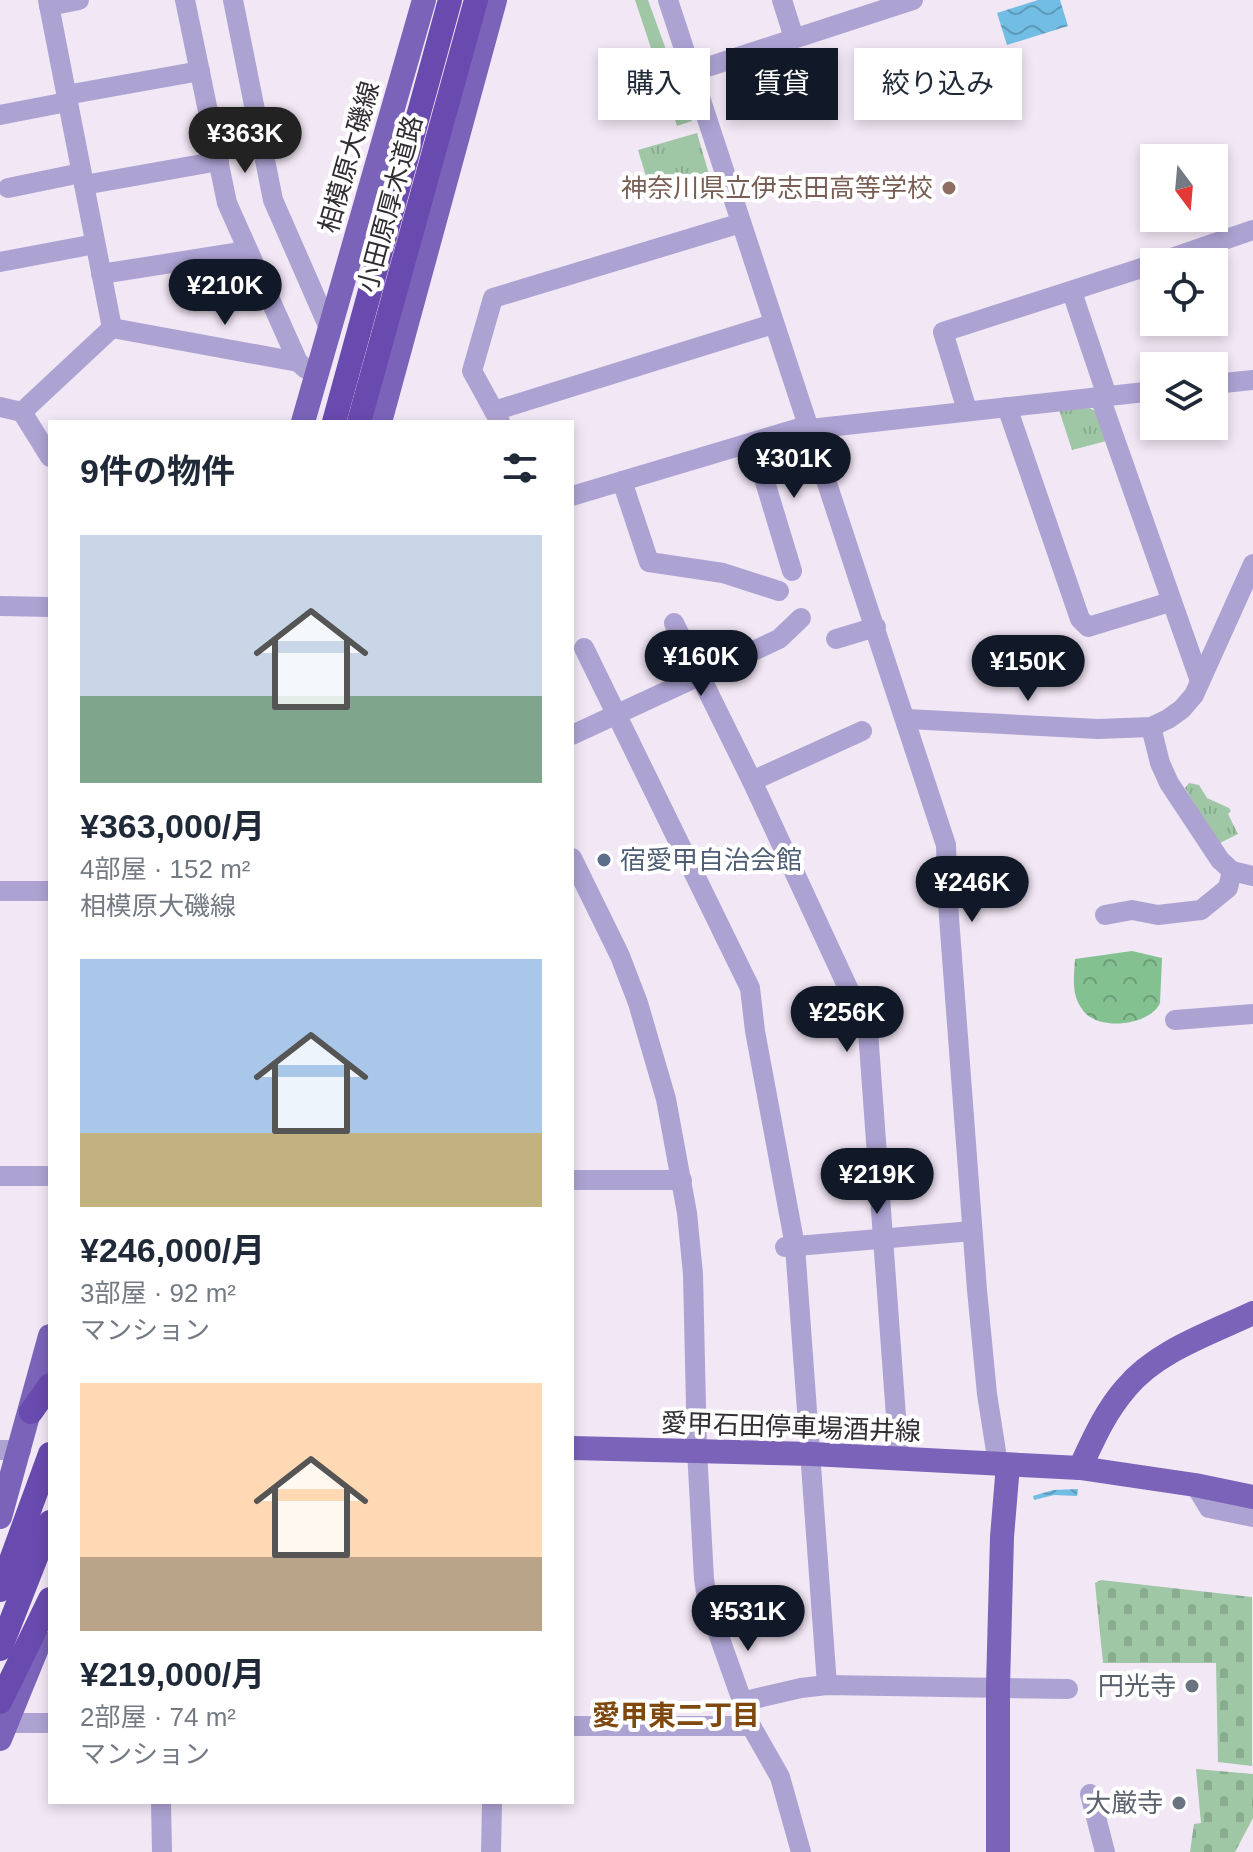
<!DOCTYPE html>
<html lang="ja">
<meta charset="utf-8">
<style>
body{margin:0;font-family:Helvetica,"Noto Sans JP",sans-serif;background:#f6f6f7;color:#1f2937;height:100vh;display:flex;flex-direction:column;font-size:30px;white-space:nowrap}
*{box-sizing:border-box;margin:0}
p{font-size:26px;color:#747a83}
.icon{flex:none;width:44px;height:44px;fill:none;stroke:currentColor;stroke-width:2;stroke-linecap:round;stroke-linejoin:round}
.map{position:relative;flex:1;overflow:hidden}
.details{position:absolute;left:48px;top:420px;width:526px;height:1384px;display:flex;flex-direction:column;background:#fff;border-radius:0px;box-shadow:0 4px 12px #0003}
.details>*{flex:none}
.hud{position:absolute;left:598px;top:48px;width:534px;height:72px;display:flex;gap:16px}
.needle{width:52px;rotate:164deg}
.buttons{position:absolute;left:1140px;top:144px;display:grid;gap:16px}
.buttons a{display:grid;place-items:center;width:88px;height:88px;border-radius:0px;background:#fff;box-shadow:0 4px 12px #0003;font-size:40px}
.price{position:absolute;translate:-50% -68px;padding:0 18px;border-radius:28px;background:#111827;color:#fff;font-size:26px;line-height:52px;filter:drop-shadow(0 2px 4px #0008)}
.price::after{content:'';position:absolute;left:50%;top:48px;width:24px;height:18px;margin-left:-12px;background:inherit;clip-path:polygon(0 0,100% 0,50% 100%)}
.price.selected{background:#222;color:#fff}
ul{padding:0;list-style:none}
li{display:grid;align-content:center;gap:16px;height:424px;padding:0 32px}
li span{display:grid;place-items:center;height:248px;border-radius:0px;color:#555}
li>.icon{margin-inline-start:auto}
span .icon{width:144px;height:144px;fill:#fffc;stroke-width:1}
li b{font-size:34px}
h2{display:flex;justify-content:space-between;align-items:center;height:96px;padding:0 32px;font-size:34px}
.pill{padding:0 28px;border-radius:0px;background:#fff;box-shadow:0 4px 12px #0003;font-size:28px;line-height:72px}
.pill.selected{background:#111827;color:#fff}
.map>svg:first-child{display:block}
.forest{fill:url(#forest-crowns)}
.cemetery{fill:url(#cemetery-stones)}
.park{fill:url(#park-tufts)}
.garden{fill:#9fc7a6}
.water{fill:url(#water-waves)}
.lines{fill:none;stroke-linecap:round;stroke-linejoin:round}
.minor{stroke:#ada3d3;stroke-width:20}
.major{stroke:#7a63b9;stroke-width:24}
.highway{stroke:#694aae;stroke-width:24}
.education-dot{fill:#8d6e63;stroke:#fff;stroke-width:3}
.service-dot{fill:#5c6f8a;stroke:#fff;stroke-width:3}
.worship-dot{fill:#6b7280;stroke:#fff;stroke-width:3}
.labels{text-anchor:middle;stroke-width:8;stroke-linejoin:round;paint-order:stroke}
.street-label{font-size:26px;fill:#312d32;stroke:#fff}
.education-label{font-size:26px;fill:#785e54;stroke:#fff;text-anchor:end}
.service-label{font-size:26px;fill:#4e5e75;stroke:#fff;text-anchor:start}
.worship-label{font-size:26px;fill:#5b616d;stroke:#fff;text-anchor:end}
.neighbourhood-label{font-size:28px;font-weight:bold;fill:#7f480f;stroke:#fff}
</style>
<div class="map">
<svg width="1253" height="1852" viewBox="0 0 1253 1852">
<defs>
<pattern id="forest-crowns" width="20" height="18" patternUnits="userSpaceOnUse" patternTransform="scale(2)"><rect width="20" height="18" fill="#84c191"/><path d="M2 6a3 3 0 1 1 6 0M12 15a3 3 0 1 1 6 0" fill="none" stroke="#6d9d77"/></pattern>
<pattern id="cemetery-stones" width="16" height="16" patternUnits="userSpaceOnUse" patternTransform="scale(2)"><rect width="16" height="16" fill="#9fc7a6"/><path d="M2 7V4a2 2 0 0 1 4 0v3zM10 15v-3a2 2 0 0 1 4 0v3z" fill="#89ab8f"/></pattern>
<pattern id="park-tufts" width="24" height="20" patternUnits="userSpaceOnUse" patternTransform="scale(2)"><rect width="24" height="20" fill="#9fc7a6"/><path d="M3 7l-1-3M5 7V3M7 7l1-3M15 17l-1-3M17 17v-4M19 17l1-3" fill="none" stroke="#89ab8f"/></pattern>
<pattern id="water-waves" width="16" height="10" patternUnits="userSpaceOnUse" patternTransform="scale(2)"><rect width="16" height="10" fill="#71bde4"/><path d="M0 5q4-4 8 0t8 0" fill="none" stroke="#5d9ab9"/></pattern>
</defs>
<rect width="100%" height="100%" fill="#f2e7f5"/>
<!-- forest -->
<path class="forest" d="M1132 951 1162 958 1160 1003C1150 1026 1096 1032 1082 1009 1071 994 1074 977 1075 959Z"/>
<!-- cemetery -->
<g class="cemetery">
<path d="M1101 1580 1252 1597V1766L1218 1762 1216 1663H1103L1095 1583Z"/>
<path d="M1196 1769 1253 1774V1818L1235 1852H1190L1194 1824 1201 1823Z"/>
</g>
<!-- park -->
<g class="park">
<path d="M697 133 711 181 653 199 638 150Z"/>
<path d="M1089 408 1103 414 1110 440 1072 450 1059 410Z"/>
<path d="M1189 783 1199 785 1207 798 1229 808 1231 811 1228 814 1238 834 1218 844 1185 788Z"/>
</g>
<!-- garden -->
<path class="garden" d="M635 0H648L692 121 677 126Z"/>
<!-- water -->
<g class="water">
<path d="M1038 0H1060L1068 26 1007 45 997 13Z"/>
<path d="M1078 1489 1077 1496 1054 1495 1034 1500 1033 1496 1053 1490Z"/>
</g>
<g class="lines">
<!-- minor -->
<g class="minor">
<path d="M48 0 112 328"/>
<path d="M185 0 227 203 298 362"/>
<path d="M233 0 273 200 329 328"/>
<path d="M668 0 946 845 948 904 977 1290 987 1394 998 1464"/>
<path d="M782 0 794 38"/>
<path d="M49 6 79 0"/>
<path d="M692 72 913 0"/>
<path d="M66 95 200 71"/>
<path d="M0 115 67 102"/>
<path d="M84 185 219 161"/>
<path d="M8 188 81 173"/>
<path d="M0 262 95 244"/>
<path d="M1160 262 1253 230"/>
<path d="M101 274 247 251"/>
<path d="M1072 292 1107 396"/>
<path d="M112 328 298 362 306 369"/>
<path d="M1214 384 1253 380"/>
<path d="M1100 397 1200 681"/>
<path d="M0 407 22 412 50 457"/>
<path d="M1007 407 1080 619 1088 627 1170 602"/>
<path d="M967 410 943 332 1154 264"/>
<path d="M494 411 773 324"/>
<path d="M22 412 112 328"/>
<path d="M500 422 472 371 493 298 741 223"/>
<path d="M810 429 1154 391"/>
<path d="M753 442 792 571"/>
<path d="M622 481 649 562 723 573 779 591"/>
<path d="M572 496 806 426"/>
<path d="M0 606 50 607"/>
<path d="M674 623 752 781 868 1031 899 1458"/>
<path d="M836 639 876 627"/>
<path d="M584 648 750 988 755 1031 795 1246 827 1685"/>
<path d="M907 719 1098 729 1151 727 1168 719 1182 709 1194 695 1253 564"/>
<path d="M1151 727 1160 763 1169 783 1220 860 1232 871 1253 876"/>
<path d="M572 735 779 639 801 618"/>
<path d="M752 781 862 731"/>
<path d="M572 858 620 956 638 1003 666 1099 687 1213 693 1274 697 1450 704 1579 708 1605 751 1726 780 1777 801 1852"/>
<path d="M0 891H50"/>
<path d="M1105 915 1132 910 1158 915 1201 910 1228 888 1232 871"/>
<path d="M1175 1020 1253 1014"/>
<path d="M0 1176H50"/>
<path d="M572 1180H682"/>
<path d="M785 1247 972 1231"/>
<path d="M0 1450H21"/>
<path d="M1195 1485 1209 1508 1253 1517"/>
<path d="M741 1702 801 1688 827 1685 1068 1689"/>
<path d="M8 1723H50"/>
<path d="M572 1726H751"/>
<path d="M1090 1794 1105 1852"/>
<path d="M161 1802 162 1852"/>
<path d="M491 1852 492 1802"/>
</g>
<!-- major -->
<g class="major">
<path d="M303 422 424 0"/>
<path d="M380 422 495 0"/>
<path d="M572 1448 812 1454 1080 1468 1195 1485 1253 1497"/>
<path d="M1080 1468C1093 1440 1105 1412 1126 1388 1156 1351 1211 1333 1253 1313"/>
<path d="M0 1517 50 1336"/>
<path d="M0 1739 40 1641"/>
<path d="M998 1852V1686L1002 1537 1008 1465"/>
</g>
<!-- highway -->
<g class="highway">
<path d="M334 422 450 0"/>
<path d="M359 422 476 0"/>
<path d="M31 1412 50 1385"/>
<path d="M0 1590 50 1454"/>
<path d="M0 1649 50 1522"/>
<path d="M0 1702 50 1599"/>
</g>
</g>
<!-- markers -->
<circle class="education-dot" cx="949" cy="188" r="8"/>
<circle class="service-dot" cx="604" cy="860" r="8"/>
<g class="worship-dot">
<circle cx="1192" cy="1686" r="8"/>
<circle cx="1179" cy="1803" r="8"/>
</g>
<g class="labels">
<!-- street labels -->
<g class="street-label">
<text transform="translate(349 157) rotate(-74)" y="9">相模原大磯線</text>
<text transform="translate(390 204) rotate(-75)" y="9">小田原厚木道路</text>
<text transform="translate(791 1427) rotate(2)" y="9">愛甲石田停車場酒井線</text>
</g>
<!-- education labels -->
<g class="education-label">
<text x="933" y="197">神奈川県立伊志田高等学校</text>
</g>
<!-- service labels -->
<g class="service-label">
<text x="620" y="869">宿愛甲自治会館</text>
</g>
<!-- worship labels -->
<g class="worship-label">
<text x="1176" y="1695">円光寺</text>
<text x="1163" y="1812">大厳寺</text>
</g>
<!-- neighbourhood labels -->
<g class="neighbourhood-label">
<text x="676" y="1725">愛甲東二丁目</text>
</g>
</g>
</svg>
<div class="buttons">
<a><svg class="needle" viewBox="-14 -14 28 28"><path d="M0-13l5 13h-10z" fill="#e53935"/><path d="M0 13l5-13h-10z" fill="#747a83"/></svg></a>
<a><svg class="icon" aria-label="locate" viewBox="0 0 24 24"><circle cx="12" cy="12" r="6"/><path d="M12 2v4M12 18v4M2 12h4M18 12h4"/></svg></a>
<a><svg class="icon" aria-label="layers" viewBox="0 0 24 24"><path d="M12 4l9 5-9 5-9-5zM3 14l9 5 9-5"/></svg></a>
</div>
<b class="price selected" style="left:245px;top:175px">¥363K</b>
<b class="price" style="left:225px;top:327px">¥210K</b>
<b class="price" style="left:794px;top:500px">¥301K</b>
<b class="price" style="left:701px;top:698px">¥160K</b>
<b class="price" style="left:1028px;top:703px">¥150K</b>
<b class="price" style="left:972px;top:924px">¥246K</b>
<b class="price" style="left:847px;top:1054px">¥256K</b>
<b class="price" style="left:877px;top:1216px">¥219K</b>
<b class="price" style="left:748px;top:1653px">¥531K</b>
<div class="hud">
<a class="pill">購入</a>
<a class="pill selected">賃貸</a>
<a class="pill">絞り込み</a>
</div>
<section class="details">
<h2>9件の物件<svg class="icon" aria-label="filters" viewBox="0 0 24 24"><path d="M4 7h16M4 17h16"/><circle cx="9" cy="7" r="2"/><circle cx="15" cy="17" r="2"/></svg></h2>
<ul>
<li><span style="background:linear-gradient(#c9d6e8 65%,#7fa58c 0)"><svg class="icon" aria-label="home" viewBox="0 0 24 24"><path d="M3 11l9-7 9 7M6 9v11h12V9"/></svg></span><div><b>¥363,000/月</b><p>4部屋 · 152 m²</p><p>相模原大磯線</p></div></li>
<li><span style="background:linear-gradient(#a9c7e8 70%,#c2b280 0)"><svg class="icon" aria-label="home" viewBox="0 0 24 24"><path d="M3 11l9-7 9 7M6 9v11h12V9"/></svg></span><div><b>¥246,000/月</b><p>3部屋 · 92 m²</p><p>マンション</p></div></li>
<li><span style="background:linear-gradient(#ffd9b3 70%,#b9a48a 0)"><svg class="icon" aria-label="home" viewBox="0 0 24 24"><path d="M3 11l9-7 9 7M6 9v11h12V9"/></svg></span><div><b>¥219,000/月</b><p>2部屋 · 74 m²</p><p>マンション</p></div></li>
</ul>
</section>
</div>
